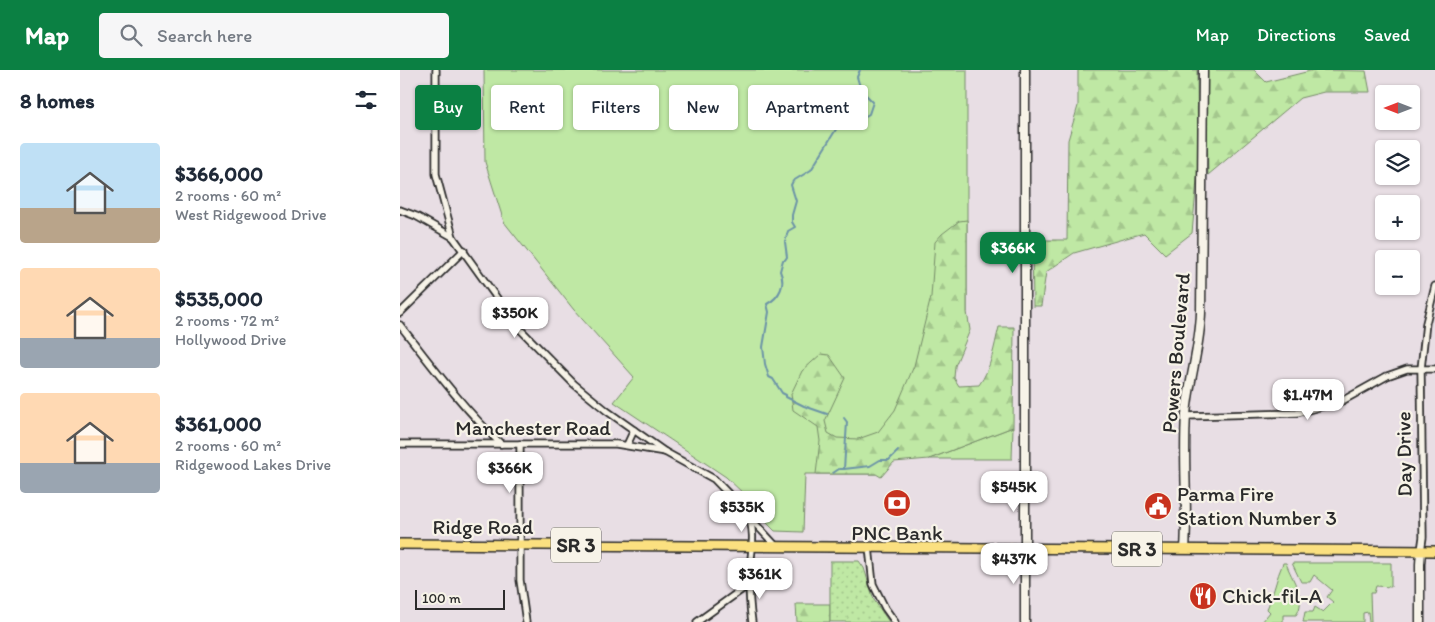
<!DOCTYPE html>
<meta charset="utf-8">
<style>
body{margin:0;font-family:Itim,sans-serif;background:#f6f6f7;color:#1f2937;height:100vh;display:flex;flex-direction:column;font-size:19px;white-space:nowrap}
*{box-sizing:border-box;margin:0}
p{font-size:16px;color:#747a83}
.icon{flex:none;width:28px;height:28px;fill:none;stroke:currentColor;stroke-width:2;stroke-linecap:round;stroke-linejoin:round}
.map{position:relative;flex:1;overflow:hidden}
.drawer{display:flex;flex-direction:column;background:#fff;width:400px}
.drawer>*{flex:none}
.top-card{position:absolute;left:15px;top:15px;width:475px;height:45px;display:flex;gap:10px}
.needle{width:32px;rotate:270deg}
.tools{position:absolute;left:975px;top:15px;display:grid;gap:10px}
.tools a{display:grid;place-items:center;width:45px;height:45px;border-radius:5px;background:#fff;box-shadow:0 1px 4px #0004;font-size:25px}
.scale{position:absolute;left:15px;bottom:12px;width:90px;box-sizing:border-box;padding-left:5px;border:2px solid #2b2b2b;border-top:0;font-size:14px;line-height:18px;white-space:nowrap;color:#2b2b2b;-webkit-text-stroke:4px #f7f3e8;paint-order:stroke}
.price{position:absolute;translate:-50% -42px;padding:0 11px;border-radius:10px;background:#fff;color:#222;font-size:16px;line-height:32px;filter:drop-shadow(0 1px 2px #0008)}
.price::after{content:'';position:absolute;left:50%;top:30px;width:15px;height:11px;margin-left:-8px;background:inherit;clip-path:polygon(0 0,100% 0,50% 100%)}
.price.current{background:#0b8043;color:#fff}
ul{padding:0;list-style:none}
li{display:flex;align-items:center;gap:15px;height:125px;padding:0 20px}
li span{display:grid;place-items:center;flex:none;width:140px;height:100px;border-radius:5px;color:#555}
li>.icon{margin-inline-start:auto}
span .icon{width:60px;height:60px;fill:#fffc;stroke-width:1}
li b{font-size:21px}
h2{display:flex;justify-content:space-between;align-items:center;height:60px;padding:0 20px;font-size:21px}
.pill{padding:0 18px;border-radius:5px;background:#fff;box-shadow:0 1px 4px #0004;font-size:18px;line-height:45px}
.pill.current{background:#0b8043;color:#fff}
header{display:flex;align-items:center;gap:30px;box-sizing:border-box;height:70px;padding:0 25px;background:#0b8043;color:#fff}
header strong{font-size:24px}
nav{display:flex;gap:28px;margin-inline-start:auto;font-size:18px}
.search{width:350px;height:45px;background:#f6f6f7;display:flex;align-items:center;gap:12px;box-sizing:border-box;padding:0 18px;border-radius:5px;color:#747a83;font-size:19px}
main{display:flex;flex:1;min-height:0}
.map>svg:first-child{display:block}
.green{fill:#bfe8a4;stroke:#758a68}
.forest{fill:url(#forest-firs);stroke:#758a68}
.park{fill:url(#park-dots);stroke:#758a68}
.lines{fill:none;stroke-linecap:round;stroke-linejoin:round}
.stream{stroke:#6c94a7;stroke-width:2}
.street-casing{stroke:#2b2b2b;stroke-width:9}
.secondary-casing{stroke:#2b2b2b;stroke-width:11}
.primary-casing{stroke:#2b2b2b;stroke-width:12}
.street{stroke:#f7f3e8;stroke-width:5.5}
.secondary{stroke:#f7f3e8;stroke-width:8}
.primary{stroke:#fbe080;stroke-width:9}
.labels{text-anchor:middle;stroke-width:4.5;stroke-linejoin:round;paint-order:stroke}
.shield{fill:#f7f3e8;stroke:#686764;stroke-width:1}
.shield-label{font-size:20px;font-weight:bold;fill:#2b2b2b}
.street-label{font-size:21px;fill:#2b2b2b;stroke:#f7f3e8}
.poi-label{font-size:21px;fill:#2b2b2b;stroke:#f7f3e8;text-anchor:start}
</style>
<header>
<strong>Map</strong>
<div class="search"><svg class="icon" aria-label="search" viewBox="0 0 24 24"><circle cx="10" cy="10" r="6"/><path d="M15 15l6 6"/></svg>Search here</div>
<nav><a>Map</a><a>Directions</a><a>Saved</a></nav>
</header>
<main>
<section class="drawer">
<h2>8 homes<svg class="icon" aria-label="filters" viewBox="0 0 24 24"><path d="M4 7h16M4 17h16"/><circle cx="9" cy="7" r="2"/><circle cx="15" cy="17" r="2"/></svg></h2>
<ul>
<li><span style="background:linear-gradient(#bfe0f5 65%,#b9a48a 0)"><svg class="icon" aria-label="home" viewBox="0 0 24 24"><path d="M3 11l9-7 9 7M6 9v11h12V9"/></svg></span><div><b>$366,000</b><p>2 rooms · 60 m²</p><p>West Ridgewood Drive</p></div></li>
<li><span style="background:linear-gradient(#ffd9b3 70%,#9aa5b1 0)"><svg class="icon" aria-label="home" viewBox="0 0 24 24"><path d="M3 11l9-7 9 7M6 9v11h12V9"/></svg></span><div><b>$535,000</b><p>2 rooms · 72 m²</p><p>Hollywood Drive</p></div></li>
<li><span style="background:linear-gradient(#ffd9b3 70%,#9aa5b1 0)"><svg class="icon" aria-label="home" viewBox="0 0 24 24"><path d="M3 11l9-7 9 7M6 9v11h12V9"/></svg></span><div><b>$361,000</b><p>2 rooms · 60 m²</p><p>Ridgewood Lakes Drive</p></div></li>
</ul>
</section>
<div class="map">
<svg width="1035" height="552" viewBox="0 0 1035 552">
<defs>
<pattern id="forest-firs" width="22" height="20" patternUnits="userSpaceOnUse" patternTransform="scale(1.25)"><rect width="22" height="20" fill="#bfe8a4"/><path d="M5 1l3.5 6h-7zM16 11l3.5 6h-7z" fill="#a4c78d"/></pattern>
<pattern id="park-dots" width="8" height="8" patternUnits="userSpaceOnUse" patternTransform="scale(1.25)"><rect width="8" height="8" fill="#bfe8a4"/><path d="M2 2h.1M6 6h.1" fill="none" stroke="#a4c78d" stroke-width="1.8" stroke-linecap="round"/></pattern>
</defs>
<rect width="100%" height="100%" fill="#e8dee4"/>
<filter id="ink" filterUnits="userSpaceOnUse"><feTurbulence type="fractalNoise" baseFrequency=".02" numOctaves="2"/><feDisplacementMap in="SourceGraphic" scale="10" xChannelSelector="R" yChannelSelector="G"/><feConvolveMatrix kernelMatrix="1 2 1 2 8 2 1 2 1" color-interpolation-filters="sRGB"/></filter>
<g filter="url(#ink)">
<!-- green -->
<g class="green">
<path d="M84 0H567V242L476 404H405L403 462 375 461 363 449 345 425 326 407 214 332 234 307 174 240 104 152 85 92Z"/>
<path d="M613 357 612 389H529Z"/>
<path d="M883 493H886C891 508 908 530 896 545H883V552H862L870 542 867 539C874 524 876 508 883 493Z"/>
<path d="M892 493H991V517L976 516 974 523H970L971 552H969L968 542 963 543V552H903L905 542H913L915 537 923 542 933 532 927 527 932 520 914 505 910 512H901Z"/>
</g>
<!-- forest -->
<g class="forest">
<path d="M678 0H797L798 99 792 163 765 184 744 163 674 183 646 202 641 236H633L632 170H667L668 70 678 36Z"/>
<path d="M806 0H854L866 12 914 0 966 1 970 22H924L900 28 808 105Z"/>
<path d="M567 150V242L570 260 555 296 554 308 559 316 579 315C591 299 594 277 599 257H614L613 357 529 389 494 392 481 407 476 404H416L420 371 418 357 393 340 391 324 402 301 421 284 429 285 445 308 425 351 428 363 437 368 458 369 478 362 495 340 514 296 531 227 535 172 542 164 559 151Z"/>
<path d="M396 534H430V552H397Z"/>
</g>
<!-- park -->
<path class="park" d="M430 491H459L464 498 474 530 489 552H430Z"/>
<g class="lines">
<!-- stream -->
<g class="stream">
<path d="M427 344 404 336 386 327V325L382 323 373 309 369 307 365 294 363 277 369 242 367 234C380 227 386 214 380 201L383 190H385L387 187 385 172 388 161 395 157 392 152V145L396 131 391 115 393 111 411 100 443 48 464 47 469 44 473 32 461 20 457 7 460 0"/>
<path d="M444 399 470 396 480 390H489L498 381"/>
<path d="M433 403 439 399H444L447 352 444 348"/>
</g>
<!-- street casing -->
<g class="street-casing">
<g id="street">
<path d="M36 0V104L53 167 117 256 174 314 207 341 265 382 314 409 346 442C358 461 350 487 349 508 349 523 350 538 352 552"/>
<path d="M0 140 16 146 53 167"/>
<path d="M0 243 64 180"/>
<path d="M0 255C32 296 63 338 101 374"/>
<path d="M786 346 897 343 942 331 987 306 1007 299H1035"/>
<path d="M0 374H216L265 382"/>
<path d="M120 374V510L126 552"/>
<path d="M227 375 234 360"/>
<path d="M350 448 377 477"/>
<path d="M469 477 473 514 485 538 495 552"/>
<path d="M1021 481 1023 467 1021 299 1026 253 1035 216"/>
<path d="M297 552 344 518 348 512"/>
</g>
</g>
<!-- secondary casing -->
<g class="secondary-casing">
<g id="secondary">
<path d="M625 0V552"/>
<path d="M785 479C788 435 783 390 786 345 789 310 800 277 801 243L803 0"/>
<path d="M1020 552V494L1021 481"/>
</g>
</g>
<!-- primary casing -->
<g class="primary-casing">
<path id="primary" d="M0 474 1035 481"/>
</g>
<!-- street -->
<use href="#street" class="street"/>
<!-- secondary -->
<use href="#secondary" class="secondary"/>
<!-- primary -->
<use href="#primary" class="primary"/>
</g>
</g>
<!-- icons -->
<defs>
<g id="bank-disc" transform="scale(1.4375)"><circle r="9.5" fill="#c8321e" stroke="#f7f3e8"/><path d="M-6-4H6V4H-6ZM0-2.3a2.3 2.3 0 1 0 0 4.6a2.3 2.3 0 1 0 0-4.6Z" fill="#fff"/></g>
<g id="civic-disc" transform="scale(1.4375)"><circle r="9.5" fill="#c8321e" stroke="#f7f3e8"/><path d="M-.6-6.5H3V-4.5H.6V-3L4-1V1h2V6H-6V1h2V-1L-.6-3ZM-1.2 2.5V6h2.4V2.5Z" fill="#fff"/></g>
<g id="restaurant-disc" transform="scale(1.4375)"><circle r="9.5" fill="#c8321e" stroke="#f7f3e8"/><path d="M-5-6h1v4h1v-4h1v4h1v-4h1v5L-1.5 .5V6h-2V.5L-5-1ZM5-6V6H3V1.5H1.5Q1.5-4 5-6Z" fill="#fff"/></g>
</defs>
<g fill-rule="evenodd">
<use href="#bank-disc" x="497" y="433"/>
<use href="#civic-disc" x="758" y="436"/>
<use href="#restaurant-disc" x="803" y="526"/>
</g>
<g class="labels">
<!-- shield labels -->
<g class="shield">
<rect x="151" y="457.5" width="50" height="35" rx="4"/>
<rect x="712" y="461.5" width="50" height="35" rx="4"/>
</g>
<g class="shield-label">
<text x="176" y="482">SR 3</text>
<text x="737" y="486">SR 3</text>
</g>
<!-- street labels -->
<g class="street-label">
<text transform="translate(776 283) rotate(-85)" y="7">Powers Boulevard</text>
<text x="133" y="365">Manchester Road</text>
<text transform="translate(1004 384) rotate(-91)" y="7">Day Drive</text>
<text x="83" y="464">Ridge Road</text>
</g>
<!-- poi labels -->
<g class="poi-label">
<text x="777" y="431">Parma Fire<tspan x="777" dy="24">Station Number 3</tspan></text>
<text x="497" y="470" text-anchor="middle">PNC Bank</text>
<text x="822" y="533">Chick-fil-A</text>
</g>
</g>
</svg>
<div class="tools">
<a><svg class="needle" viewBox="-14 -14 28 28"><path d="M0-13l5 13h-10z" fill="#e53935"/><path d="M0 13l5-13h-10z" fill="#747a83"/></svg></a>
<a><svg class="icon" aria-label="layers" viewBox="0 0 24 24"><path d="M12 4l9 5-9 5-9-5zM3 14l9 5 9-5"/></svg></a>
<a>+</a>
<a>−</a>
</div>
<div class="scale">100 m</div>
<b class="price current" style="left:613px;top:204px">$366K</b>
<b class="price" style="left:115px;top:269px">$350K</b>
<b class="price" style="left:908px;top:351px">$1.47M</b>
<b class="price" style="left:110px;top:424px">$366K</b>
<b class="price" style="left:614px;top:443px">$545K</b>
<b class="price" style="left:342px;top:463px">$535K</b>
<b class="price" style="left:614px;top:515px">$437K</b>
<b class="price" style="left:360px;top:530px">$361K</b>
<div class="top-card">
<a class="pill current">Buy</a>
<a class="pill">Rent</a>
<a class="pill">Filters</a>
<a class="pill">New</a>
<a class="pill">Apartment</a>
</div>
</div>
</main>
